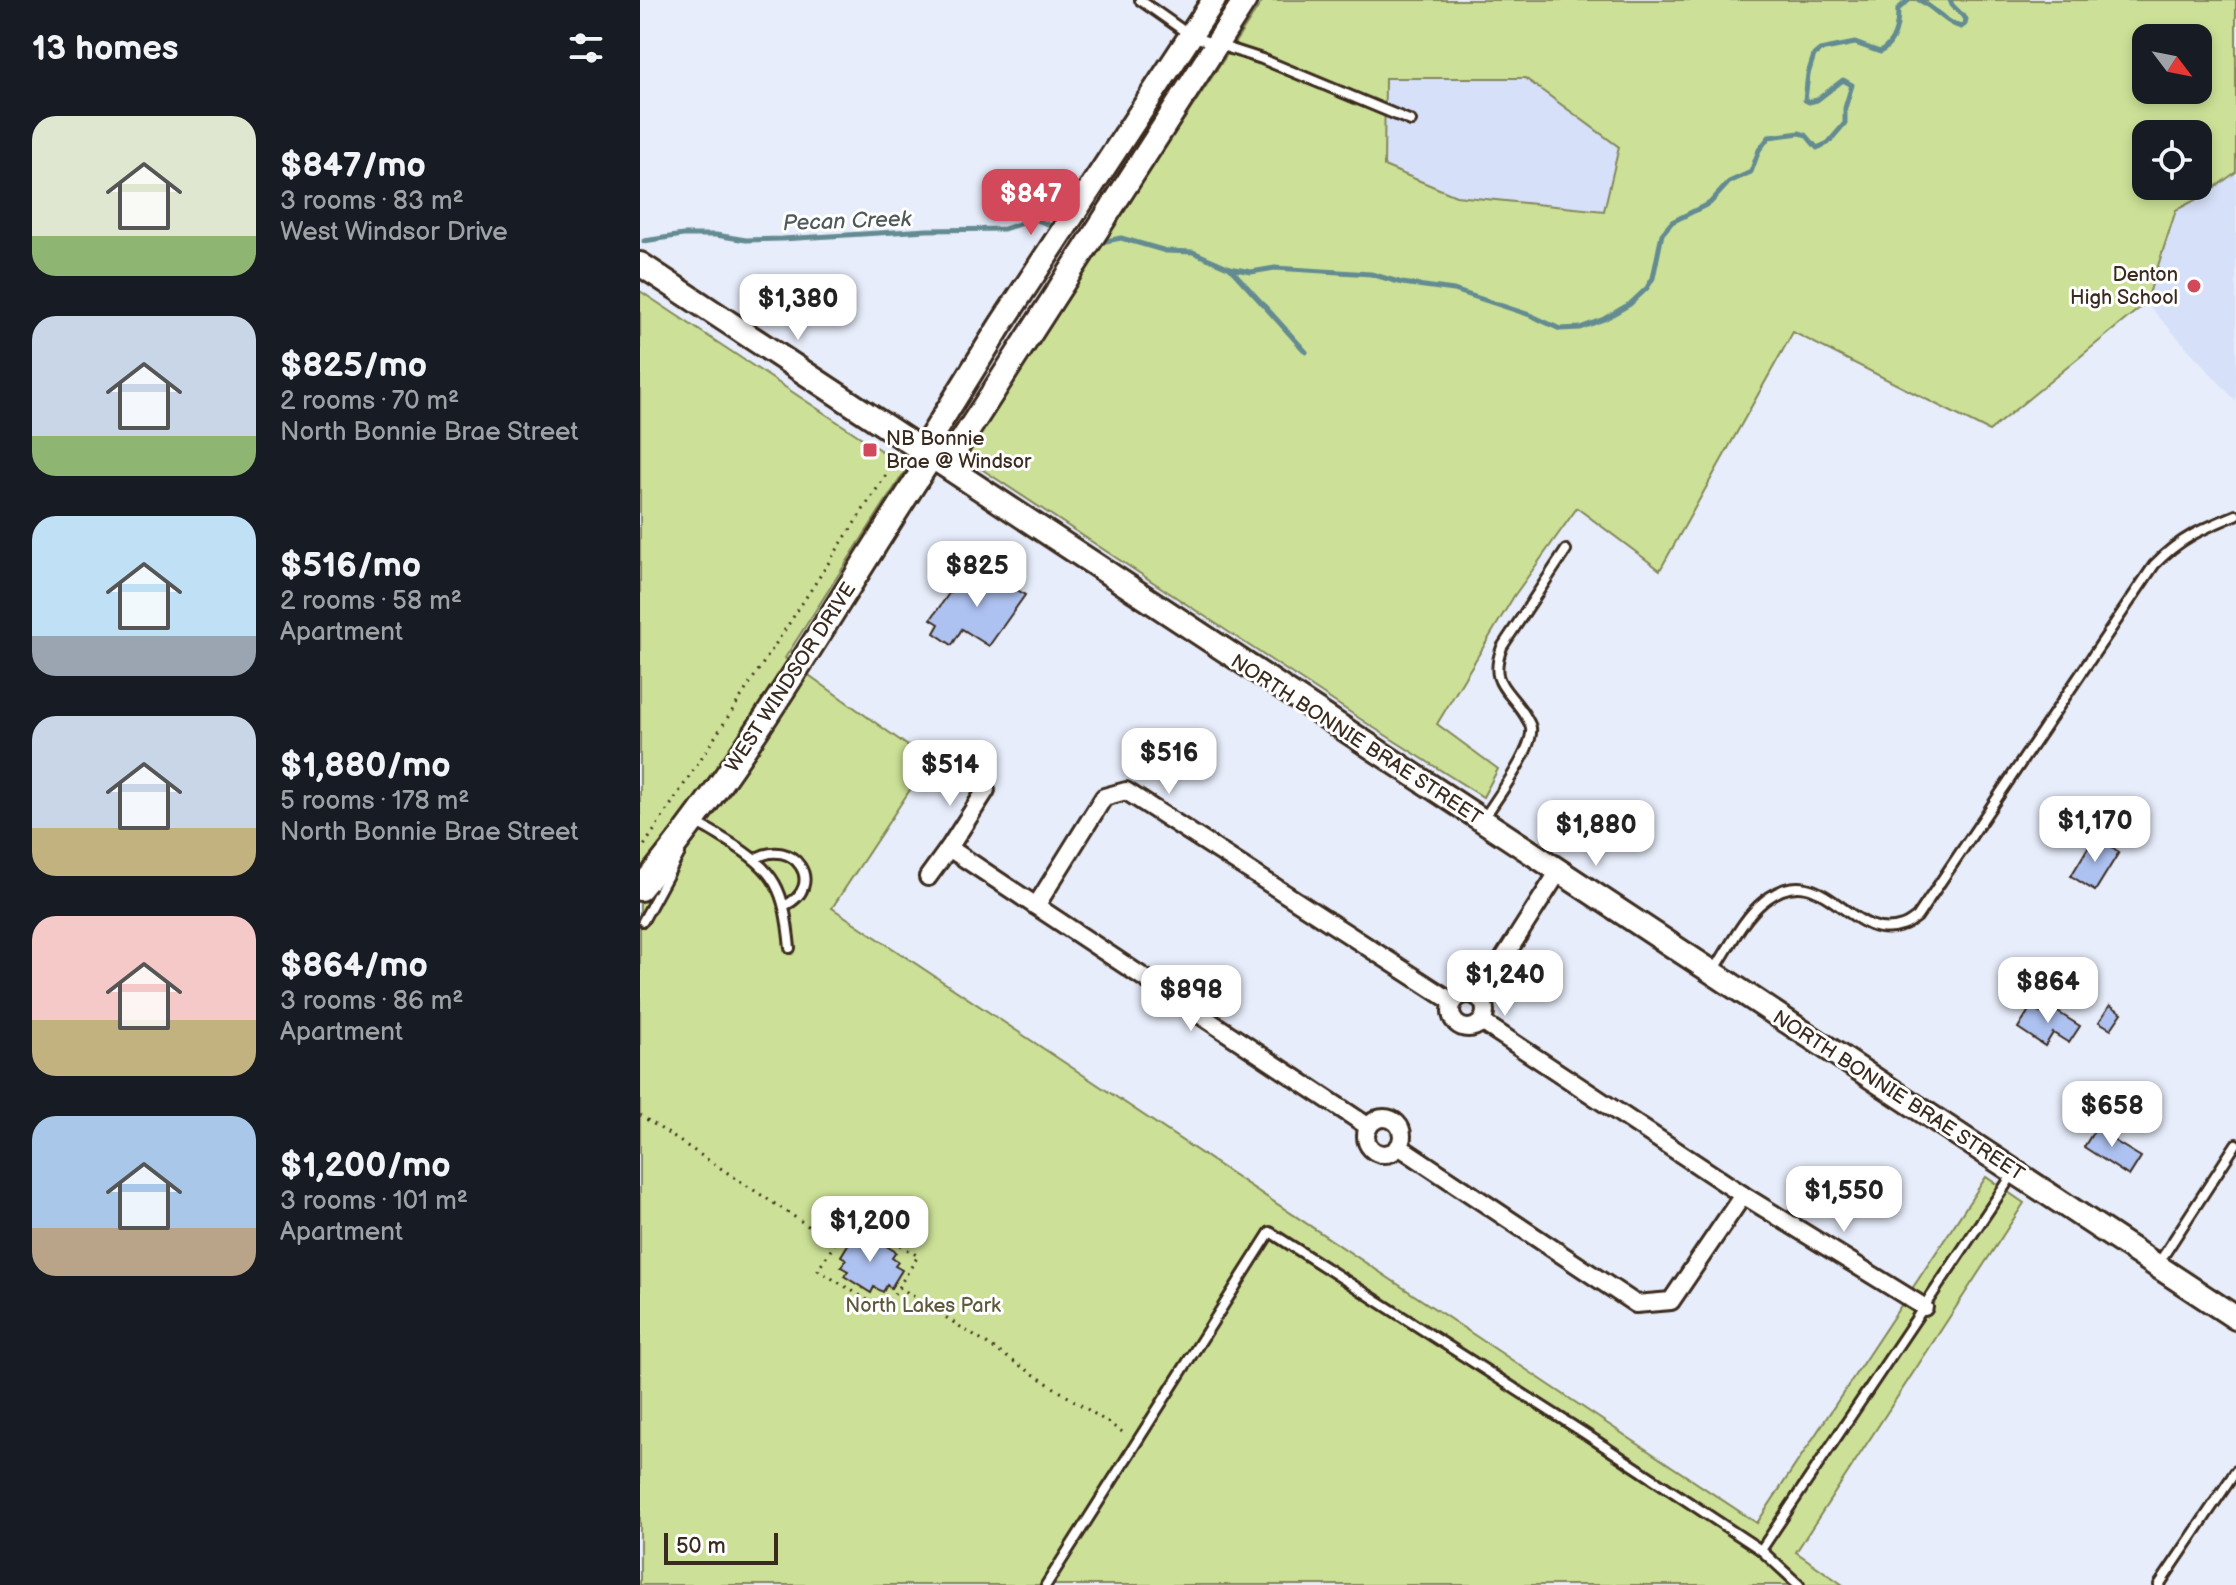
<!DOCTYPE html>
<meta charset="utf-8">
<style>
body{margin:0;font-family:"Balsamiq Sans",sans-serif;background:#242831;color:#f1f3f6;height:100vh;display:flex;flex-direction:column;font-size:30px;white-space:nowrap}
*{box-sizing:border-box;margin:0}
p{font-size:26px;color:#9ea1a6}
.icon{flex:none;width:44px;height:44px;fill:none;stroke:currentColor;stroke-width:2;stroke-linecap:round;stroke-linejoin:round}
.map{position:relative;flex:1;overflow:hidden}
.sheet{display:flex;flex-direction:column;background:#171b24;width:640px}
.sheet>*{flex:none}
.needle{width:52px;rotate:122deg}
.tools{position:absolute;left:1492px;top:24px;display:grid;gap:16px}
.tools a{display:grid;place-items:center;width:80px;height:80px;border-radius:16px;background:#171b24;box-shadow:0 4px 12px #0003;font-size:40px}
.scale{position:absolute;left:24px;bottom:20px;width:114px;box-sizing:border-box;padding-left:8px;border:4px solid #3b2a1e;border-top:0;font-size:22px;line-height:28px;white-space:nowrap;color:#3b2a1e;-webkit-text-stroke:6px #fff;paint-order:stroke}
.price{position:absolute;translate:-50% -68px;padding:0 18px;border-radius:16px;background:#fff;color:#222;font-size:26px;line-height:52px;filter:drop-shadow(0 2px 4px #0008)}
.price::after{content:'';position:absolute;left:50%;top:48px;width:24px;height:18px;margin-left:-12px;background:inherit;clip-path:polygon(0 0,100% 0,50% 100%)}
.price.selected{background:#d1495b;color:#fff}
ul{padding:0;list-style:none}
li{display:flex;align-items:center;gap:24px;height:200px;padding:0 32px}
li span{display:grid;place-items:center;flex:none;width:224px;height:160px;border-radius:24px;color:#555}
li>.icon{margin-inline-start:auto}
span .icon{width:96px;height:96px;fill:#fffc;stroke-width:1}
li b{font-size:34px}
h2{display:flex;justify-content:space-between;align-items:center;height:96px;padding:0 32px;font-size:34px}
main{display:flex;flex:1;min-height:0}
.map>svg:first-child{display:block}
.built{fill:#d6e0f8}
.green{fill:#cce197;stroke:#84865a;stroke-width:2;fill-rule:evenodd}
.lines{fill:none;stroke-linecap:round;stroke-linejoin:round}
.stream{stroke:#638b91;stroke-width:5}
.building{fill:#aec2f1;stroke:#3b2a1e;stroke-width:2}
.lane-casing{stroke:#3b2a1e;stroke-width:14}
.street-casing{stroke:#3b2a1e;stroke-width:22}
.secondary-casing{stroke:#3b2a1e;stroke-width:28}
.path{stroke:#3b2a1e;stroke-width:3;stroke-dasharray:2 6;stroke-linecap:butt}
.lane{stroke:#fff;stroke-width:8}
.street{stroke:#fff;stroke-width:16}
.secondary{stroke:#fff;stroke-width:22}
.poi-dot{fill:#d1495b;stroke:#fff;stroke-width:3}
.labels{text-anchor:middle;stroke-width:6;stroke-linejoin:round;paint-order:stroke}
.poi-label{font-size:20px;fill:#3b2a1e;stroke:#fff;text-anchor:end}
.street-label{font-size:20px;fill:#3b2a1e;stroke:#fff}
.park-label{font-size:20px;fill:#5f583c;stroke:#fff}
.water-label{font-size:22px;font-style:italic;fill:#4f5a58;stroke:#fff}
</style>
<main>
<section class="sheet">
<h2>13 homes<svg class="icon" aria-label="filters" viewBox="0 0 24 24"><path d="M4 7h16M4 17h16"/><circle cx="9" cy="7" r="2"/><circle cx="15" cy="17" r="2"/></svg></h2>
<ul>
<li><span style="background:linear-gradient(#dfe7d0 75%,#8fb573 0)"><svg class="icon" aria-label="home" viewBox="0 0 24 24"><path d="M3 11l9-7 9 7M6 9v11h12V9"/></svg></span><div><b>$847/mo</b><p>3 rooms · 83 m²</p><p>West Windsor Drive</p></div></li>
<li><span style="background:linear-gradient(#c9d6e8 75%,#8fb573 0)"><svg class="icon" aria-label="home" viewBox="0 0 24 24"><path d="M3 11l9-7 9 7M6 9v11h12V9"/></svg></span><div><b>$825/mo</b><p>2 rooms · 70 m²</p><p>North Bonnie Brae Street</p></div></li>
<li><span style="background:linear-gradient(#bfe0f5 75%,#9aa5b1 0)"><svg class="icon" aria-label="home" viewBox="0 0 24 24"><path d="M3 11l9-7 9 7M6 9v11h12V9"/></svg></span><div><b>$516/mo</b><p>2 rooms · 58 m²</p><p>Apartment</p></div></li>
<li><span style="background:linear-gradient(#c9d6e8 70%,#c2b280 0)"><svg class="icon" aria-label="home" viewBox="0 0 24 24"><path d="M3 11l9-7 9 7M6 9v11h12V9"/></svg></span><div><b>$1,880/mo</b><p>5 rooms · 178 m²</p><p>North Bonnie Brae Street</p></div></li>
<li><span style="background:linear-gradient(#f6c9c9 65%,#c2b280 0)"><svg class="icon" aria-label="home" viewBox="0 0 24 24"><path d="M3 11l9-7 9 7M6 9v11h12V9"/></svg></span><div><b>$864/mo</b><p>3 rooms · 86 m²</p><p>Apartment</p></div></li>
<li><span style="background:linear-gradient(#a9c7e8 70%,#b9a48a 0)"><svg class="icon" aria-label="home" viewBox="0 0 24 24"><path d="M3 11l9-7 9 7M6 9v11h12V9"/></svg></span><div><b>$1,200/mo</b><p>3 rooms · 101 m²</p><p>Apartment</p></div></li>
</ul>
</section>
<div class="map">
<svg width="1596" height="1585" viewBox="0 0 1596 1585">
<rect width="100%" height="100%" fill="#e7edfb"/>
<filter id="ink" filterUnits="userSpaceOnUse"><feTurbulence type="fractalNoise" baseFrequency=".0125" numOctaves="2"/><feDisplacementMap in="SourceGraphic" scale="16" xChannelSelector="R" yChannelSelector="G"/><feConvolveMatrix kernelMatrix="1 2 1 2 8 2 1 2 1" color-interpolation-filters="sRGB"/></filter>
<g filter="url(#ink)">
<!-- built -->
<g class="built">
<path d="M745 77 885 78 979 147 964 212 816 196 744 166Z"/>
<path d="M1596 172V401L1506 303 1536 210 1563 196Z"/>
</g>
<!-- green -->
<g class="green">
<path d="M623 0H1596V172L1563 196 1536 210 1506 303 1349 431 1153 332 1020 570 937 508 874 596 797 724 858 769 843 797 731 726 331 462 323 454ZM1506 38H1558V90H1506ZM745 78H885L979 147 964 211 816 196 744 166ZM1506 134H1558V186H1506Z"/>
<path d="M0 291 267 468 145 658 289 761 192 908 1117 1523 1346 1177 1384 1203 1156 1552 1203 1585H0Z"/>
</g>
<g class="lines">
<!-- stream -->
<g class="stream">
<path d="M1279 0C1294 7 1305 23 1321 27L1325 24 1326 19 1312 5 1310 0"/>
<path d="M4 241 43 235H76L106 240 142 239 287 230 364 229 394 219 410 225"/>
<path d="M466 241 481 238 526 251 553 252 590 268 666 352"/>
<path d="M590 268 611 272 635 268 731 274 762 283 814 290 890 315 920 329 940 328 964 319 990 304 1007 288 1013 278 1022 234 1032 222 1070 203 1089 182 1111 172 1119 150 1129 137 1160 133 1166 135 1177 148 1188 143 1205 123V108L1212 85 1203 80 1177 100 1169 102 1165 100 1168 74 1174 55 1180 50 1215 43 1240 52C1256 43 1258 25 1258 9L1269 0"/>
</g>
</g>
<!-- building -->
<g class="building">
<path d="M346 569 385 595 349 646 322 629 312 645 294 633 299 624 291 619 317 582 331 591Z"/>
<path d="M1455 836 1479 852 1455 891 1431 876Z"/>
<path d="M1405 1004 1440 1026 1429 1043 1413 1033 1405 1046 1378 1028 1391 1007 1400 1013Z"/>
<path d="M1470 1005 1482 1013 1471 1029 1459 1022Z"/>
<path d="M1460 1121 1479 1132 1473 1140 1501 1157 1489 1176 1444 1147Z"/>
<path d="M222 1236 229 1241 232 1237 256 1252 252 1258 258 1262 255 1266 262 1270 251 1288 247 1285 243 1292 234 1287 231 1293 204 1276 208 1271 201 1267 206 1259 201 1256 212 1238 218 1242Z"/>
</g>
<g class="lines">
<!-- lane casing -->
<g class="lane-casing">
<g id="lane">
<path d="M500 0 551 36 622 59 771 121"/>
<path d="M843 820C855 800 894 750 891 728 891 725 887 719 886 717 868 687 848 685 862 647L926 550"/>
<path d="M54 823C63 825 76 834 86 840 137 871 144 889 150 948"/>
<path d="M115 859C153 835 188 886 144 906"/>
<path d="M3 921 40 853"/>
<path d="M1073 972C1088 950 1102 919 1123 902 1182 852 1209 945 1262 926 1267 925 1273 920 1277 917L1514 565C1540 538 1562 529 1596 515"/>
<path d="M1518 1264 1596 1144"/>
<path d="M1121 1550 1159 1585"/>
<path d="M406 1585 630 1232 944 1433 1121 1550 1373 1174"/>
<path d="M1519 1585 1596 1471"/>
</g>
</g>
<!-- street casing -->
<g class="street-casing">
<g id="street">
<path d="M309 848 346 790"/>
<path d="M288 877 309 848 396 906 464 797 486 791 813 1002"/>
<path d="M396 906 729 1127"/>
<circle cx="828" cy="1011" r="17"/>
<path d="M839 997 919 871"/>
<circle cx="744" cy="1136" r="18"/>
<path d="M760 1147 996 1304 1031 1301 1103 1195 842 1022"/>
<path d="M1103 1195 1284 1307"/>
</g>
</g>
<!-- secondary casing -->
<g class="secondary-casing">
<g id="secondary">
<path d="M0 264 1596 1318"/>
<path d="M291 458 317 448 605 0"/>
<path d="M0 889C111 756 196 602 291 458V437L360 326 574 0"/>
</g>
</g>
<!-- path -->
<g class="path">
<path d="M0 852 251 467 257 462"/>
<path d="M0 1115 194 1243"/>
<path d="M213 1215 278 1256 244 1310 178 1270Z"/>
<path d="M259 1287 487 1435"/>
</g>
<!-- lane -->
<use href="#lane" class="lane"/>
<!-- street -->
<use href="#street" class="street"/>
<!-- secondary -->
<use href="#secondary" class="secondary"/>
</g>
</g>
<!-- markers -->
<g class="poi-dot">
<circle cx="1554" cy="286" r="8"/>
<rect x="222" y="442" width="16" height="16" rx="4"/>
</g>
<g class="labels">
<!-- poi labels -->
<g class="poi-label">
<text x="1538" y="281">Denton<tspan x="1538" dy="23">High School</tspan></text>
<text x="246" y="445" text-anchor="start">NB Bonnie<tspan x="246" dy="23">Brae @ Windsor</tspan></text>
</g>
<!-- street labels -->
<g class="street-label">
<text transform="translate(150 677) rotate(-57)" y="7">WEST WINDSOR DRIVE</text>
<text transform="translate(717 739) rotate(33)" y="7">NORTH BONNIE BRAE STREET</text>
<text transform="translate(1259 1095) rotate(33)" y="7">NORTH BONNIE BRAE STREET</text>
</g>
<!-- park labels -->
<g class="park-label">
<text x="283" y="1312">North Lakes Park</text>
</g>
<!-- water labels -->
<g class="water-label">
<text transform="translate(207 220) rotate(-2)" y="8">Pecan Creek</text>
</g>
</g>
</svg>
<div class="tools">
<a><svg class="needle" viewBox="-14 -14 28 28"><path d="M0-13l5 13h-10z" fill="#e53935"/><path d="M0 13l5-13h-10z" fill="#9ea1a6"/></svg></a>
<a><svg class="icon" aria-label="locate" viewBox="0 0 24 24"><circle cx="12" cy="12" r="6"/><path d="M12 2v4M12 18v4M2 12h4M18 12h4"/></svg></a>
</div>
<div class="scale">50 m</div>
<b class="price selected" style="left:391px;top:237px">$847</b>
<b class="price" style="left:158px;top:342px">$1,380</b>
<b class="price" style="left:337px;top:609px">$825</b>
<b class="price" style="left:529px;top:796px">$516</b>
<b class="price" style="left:310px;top:808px">$514</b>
<b class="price" style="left:1455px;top:864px">$1,170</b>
<b class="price" style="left:956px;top:868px">$1,880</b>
<b class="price" style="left:865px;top:1018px">$1,240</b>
<b class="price" style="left:1408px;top:1025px">$864</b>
<b class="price" style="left:551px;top:1033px">$898</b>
<b class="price" style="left:1472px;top:1149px">$658</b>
<b class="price" style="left:1204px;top:1234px">$1,550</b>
<b class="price" style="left:230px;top:1264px">$1,200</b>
</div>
</main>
